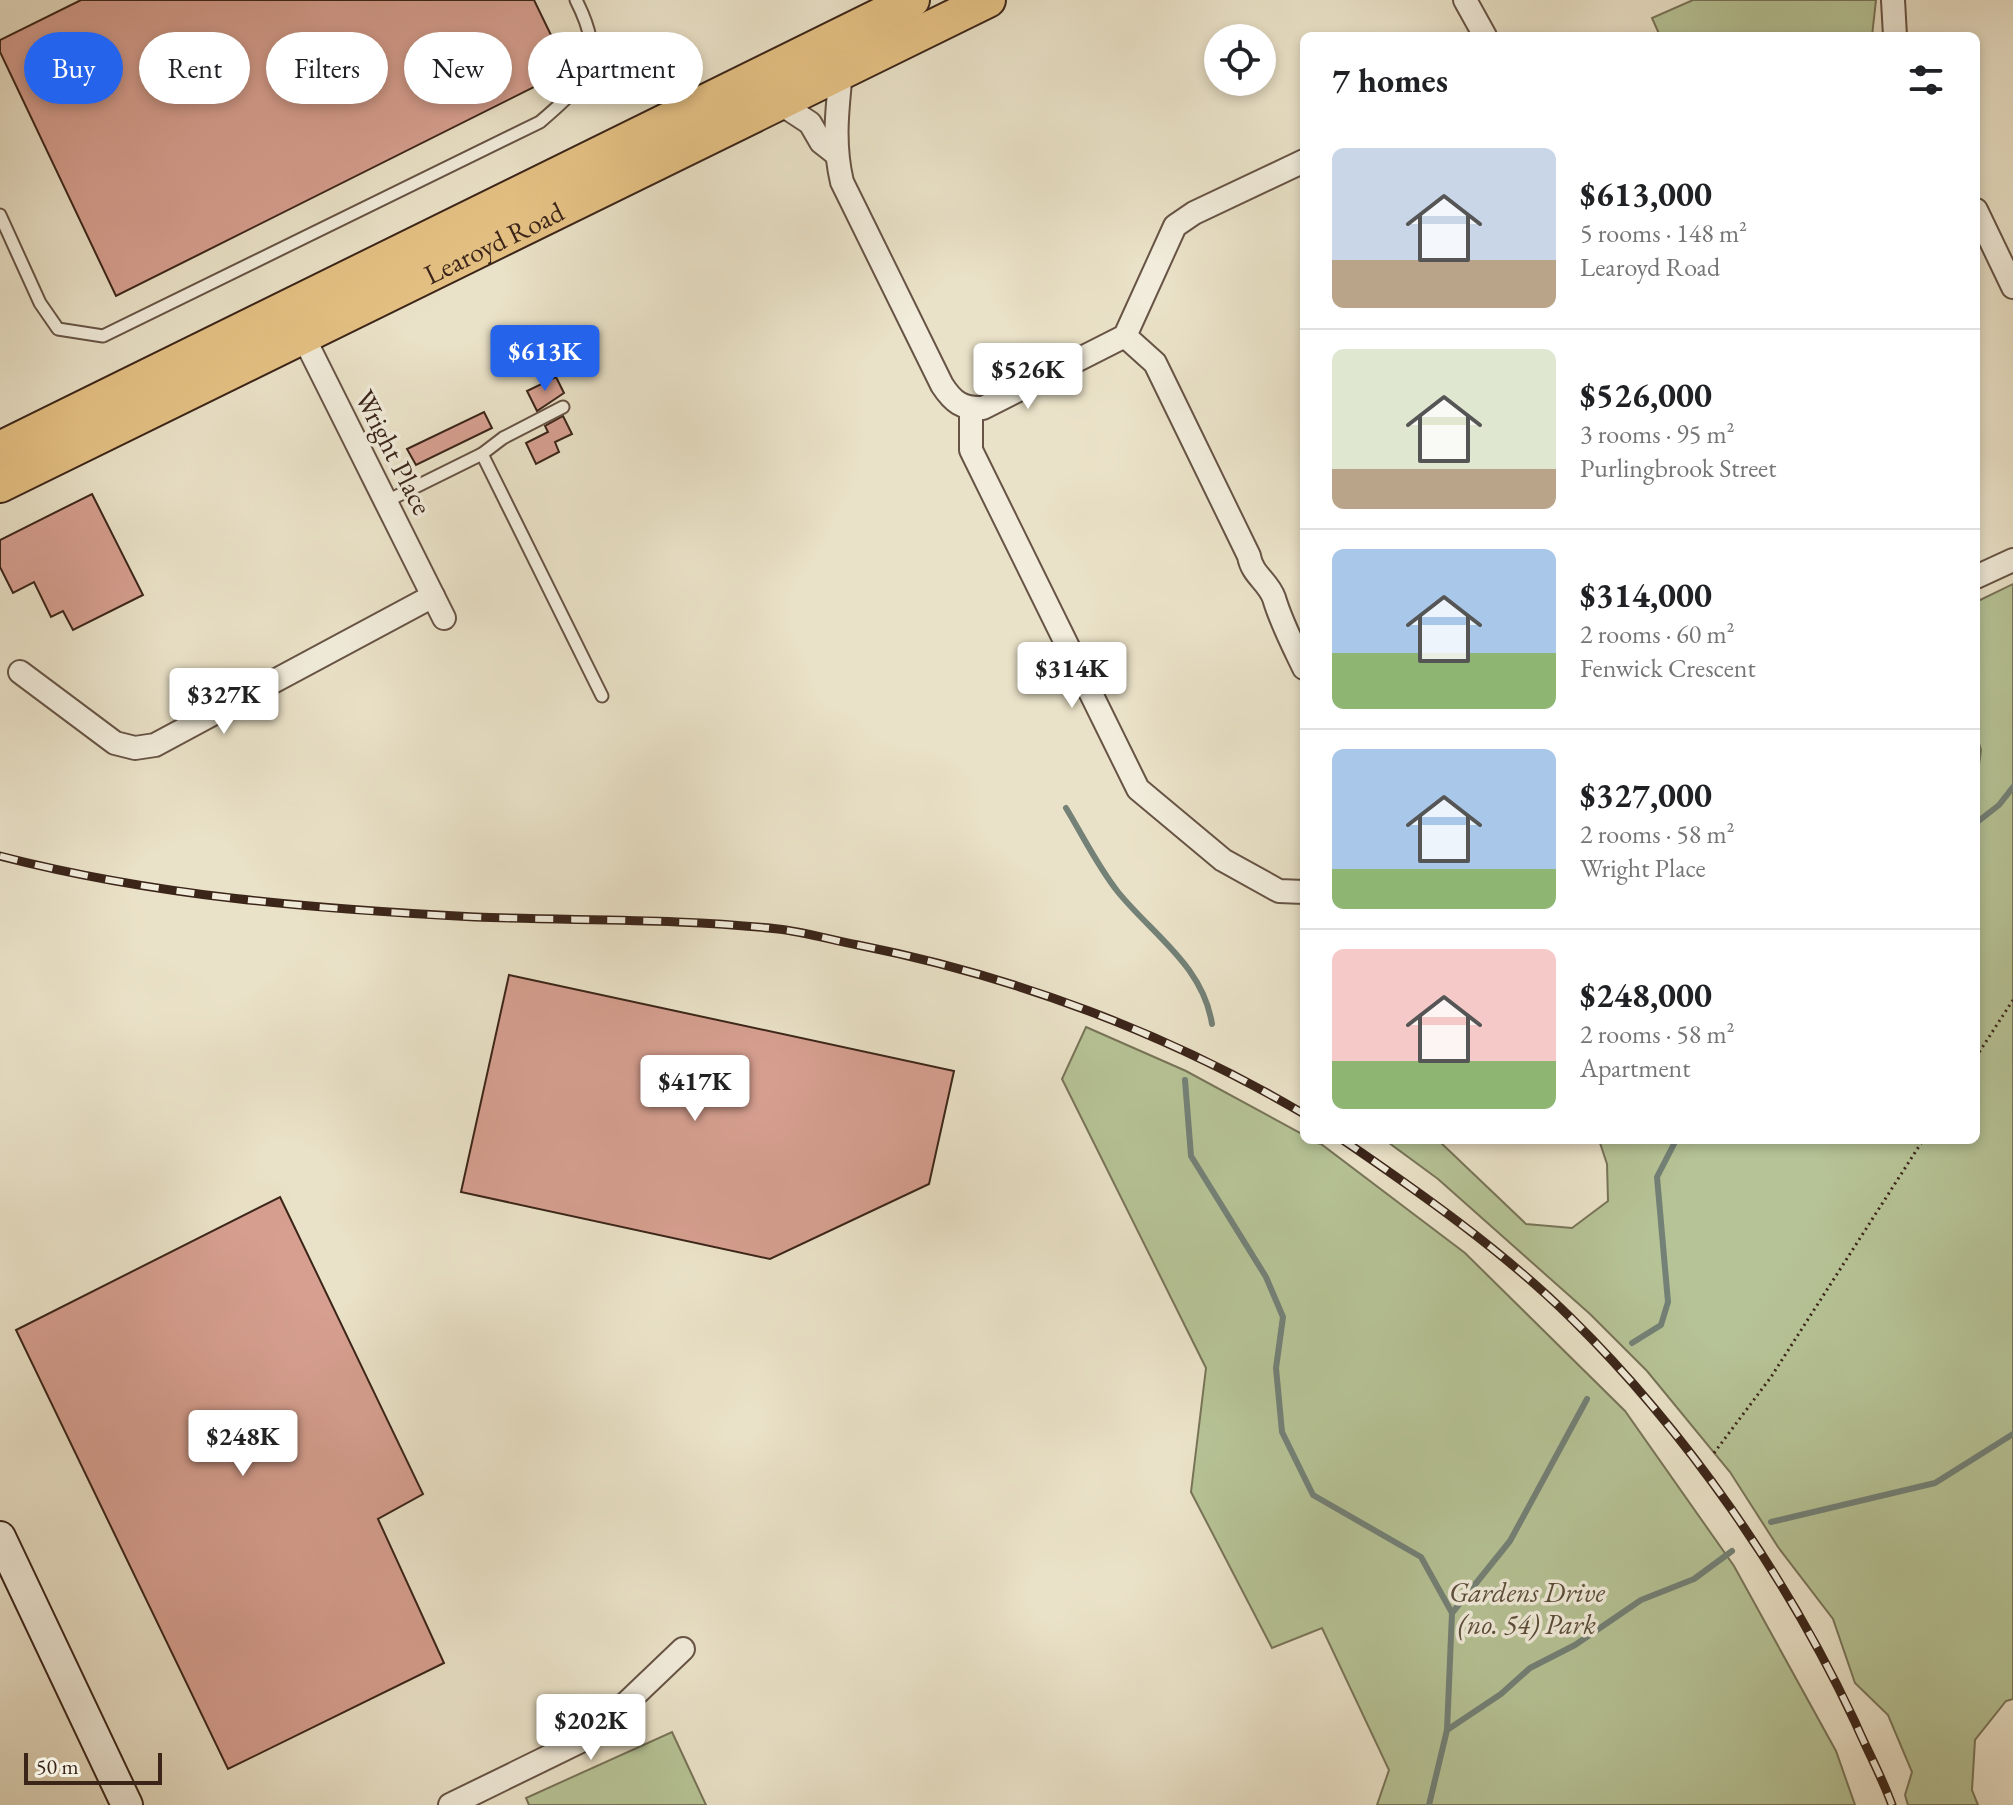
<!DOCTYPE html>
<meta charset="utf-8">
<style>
body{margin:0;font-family:"EB Garamond",serif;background:#f6f6f6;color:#202124;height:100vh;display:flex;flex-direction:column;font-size:30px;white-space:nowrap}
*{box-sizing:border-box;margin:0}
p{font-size:26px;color:#757577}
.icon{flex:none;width:44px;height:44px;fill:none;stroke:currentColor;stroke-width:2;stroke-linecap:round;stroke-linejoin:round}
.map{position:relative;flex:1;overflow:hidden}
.side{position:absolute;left:1300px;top:32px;width:680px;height:1112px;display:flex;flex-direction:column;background:#fff;border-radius:12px;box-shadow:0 4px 12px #0003}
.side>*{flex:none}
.hud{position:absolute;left:24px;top:32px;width:760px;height:72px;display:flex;gap:16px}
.fabs{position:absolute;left:1204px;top:24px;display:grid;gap:16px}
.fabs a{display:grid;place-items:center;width:72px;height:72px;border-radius:50%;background:#fff;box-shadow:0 4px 12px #0003;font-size:40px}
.scale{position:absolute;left:24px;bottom:20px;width:138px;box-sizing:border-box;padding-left:8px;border:4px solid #3b2519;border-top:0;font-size:22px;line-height:28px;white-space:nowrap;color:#3b2519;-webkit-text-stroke:6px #f1ecdb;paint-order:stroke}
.price{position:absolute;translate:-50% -68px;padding:0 18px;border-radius:8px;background:#fff;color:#222;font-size:26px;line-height:52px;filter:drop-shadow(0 2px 4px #0008)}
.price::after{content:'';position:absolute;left:50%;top:48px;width:24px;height:18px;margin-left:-12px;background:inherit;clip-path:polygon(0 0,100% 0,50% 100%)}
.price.on{background:#2563eb;color:#fff}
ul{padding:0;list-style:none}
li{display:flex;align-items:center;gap:24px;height:200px;padding:0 32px}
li+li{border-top:2px solid #e0e0e0}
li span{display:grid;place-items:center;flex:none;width:224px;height:160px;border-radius:12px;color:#555}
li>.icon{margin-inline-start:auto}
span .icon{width:96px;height:96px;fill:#fffc;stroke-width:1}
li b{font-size:34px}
h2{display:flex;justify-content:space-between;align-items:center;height:96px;padding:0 32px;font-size:34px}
.tag{padding:0 28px;border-radius:36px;background:#fff;box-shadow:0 4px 12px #0003;font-size:28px;line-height:72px}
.tag.on{background:#2563eb;color:#fff}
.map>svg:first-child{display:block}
.green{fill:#b6c396;stroke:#787458;stroke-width:2}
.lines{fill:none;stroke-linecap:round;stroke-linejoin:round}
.stream{stroke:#738177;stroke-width:6}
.building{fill:#d69f90;stroke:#3b2519;stroke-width:2}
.lane-casing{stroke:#675445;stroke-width:15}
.street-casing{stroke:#675445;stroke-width:26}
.secondary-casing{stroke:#3b2519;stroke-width:34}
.primary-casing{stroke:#3b2519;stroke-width:38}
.path{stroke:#3b2519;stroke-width:3;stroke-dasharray:2 4;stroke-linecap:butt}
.lane{stroke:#f1ecdb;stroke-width:11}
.street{stroke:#f1ecdb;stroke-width:22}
.secondary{stroke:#f1ecdb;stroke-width:30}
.primary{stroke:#e5c184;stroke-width:34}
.rail-casing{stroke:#3b2519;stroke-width:9}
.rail{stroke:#f1ecdb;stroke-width:6;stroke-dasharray:18;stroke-linecap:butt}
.labels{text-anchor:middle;stroke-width:7;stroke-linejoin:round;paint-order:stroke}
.street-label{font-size:28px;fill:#3b2519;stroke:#f1ecdb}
.park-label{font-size:28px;font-style:italic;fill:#5a4c38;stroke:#f1ecdb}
</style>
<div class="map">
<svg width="2013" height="1805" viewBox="0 0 2013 1805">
<rect width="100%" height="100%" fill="#eae2c8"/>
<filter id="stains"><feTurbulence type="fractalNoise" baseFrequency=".0025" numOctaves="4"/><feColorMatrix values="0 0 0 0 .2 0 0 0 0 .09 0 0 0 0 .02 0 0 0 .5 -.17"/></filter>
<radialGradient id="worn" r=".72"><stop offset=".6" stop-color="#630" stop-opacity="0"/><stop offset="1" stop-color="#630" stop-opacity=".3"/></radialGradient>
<!-- green -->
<g class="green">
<path d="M1693 0H1876L1872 36H1660L1652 18Z"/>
<path d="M2013 584V1699L2006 1701 1975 1740 1972 1790 1978 1805H1908L1905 1795 1912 1772 1888 1715 1855 1683 1833 1619 1778 1547 1730 1472 1647 1371 1590 1314 1438 1179 1385 1140H1438L1526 1224 1572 1228 1608 1201 1607 1164 1599 1140H1976V786L1981 750 1976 733V602Z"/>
<path d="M1086 1027 1186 1071 1304 1135V1140L1321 1144 1465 1253 1625 1411 1734 1566 1836 1751 1855 1805H1377L1389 1770 1322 1628 1272 1648 1191 1492 1206 1368 1062 1079Z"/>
<path d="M672 1732 706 1805H529L526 1798Z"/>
</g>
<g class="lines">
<!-- stream -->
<g class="stream">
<path d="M1066 808C1083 836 1098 867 1118 892 1153 935 1203 966 1212 1024"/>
<path d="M1976 823 1999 805 2013 787"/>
<path d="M1185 1080 1191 1156 1266 1277 1283 1317 1276 1368 1282 1432 1313 1495 1421 1557 1452 1613"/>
<path d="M1632 1343 1661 1325 1668 1302 1657 1177 1676 1140"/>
<path d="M1771 1522 1935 1483 2013 1434"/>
<path d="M1447 1730 1501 1694 1530 1668 1575 1645 1641 1600 1694 1579 1732 1551"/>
<path d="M1429 1805 1447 1730 1452 1613 1510 1541 1587 1399"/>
</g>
</g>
<!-- building -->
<g class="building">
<path d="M81 0H534L568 70 116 296 0 52V40Z"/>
<path d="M556 377 564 393 537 411 527 391Z"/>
<path d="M484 412 492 428 416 465 407 449Z"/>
<path d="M563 416 572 434 555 442 559 452 536 464 526 443 548 432 545 426Z"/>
<path d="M92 494 143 595 73 630 63 611 51 617 34 582 13 593 0 567V540Z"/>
<path d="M509 975 954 1071 929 1184 770 1259 461 1192Z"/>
<path d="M280 1197 423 1494 378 1519 444 1663 228 1769 16 1330Z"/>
</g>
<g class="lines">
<!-- lane casing -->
<g class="lane-casing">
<g id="lane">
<path d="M0 215 40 303 58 329 103 336 540 122C588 81 607 61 576 0"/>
<path d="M482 454 503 438 563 407"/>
<path d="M385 502 482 454 602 696"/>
</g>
</g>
<!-- street casing -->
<g class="street-casing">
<g id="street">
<path d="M1465 0 1485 36"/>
<path d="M1893 0 1895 36"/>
<path d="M841 72C837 111 833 144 842 182L942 385C953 402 962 409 983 408L1125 336 1175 226 1194 213 1304 161"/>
<path d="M778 102 810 123 821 142 835 153"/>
<path d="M1976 210 2013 287"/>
<path d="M302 334 444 618"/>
<path d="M1125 336 1155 363 1249 556C1252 575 1268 581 1274 598 1281 622 1293 645 1304 668"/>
<path d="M971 408V450L1138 789 1223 860 1279 891 1304 892"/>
<path d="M1976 577 2013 560"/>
<path d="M20 672 115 743 135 748 155 745 433 596"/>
<path d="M450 1805 593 1735 683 1649"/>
</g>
</g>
<!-- secondary casing -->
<g class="secondary-casing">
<path id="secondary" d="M0 1537 127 1805"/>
</g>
<!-- primary casing -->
<g class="primary-casing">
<g id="primary">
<path d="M0 449 912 0"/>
<path id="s1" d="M0 485 988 0"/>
</g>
</g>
<!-- path -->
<g class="path">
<path d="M1976 1057 2013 1000"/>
<path d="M1714 1453 1771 1377 1923 1140"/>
</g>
<!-- lane -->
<use href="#lane" class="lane"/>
<!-- street -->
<use href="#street" class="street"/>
<!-- secondary -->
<use href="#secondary" class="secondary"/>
<!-- primary -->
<use href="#primary" class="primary"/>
<!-- rail casing -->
<g class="rail-casing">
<g id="rail">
<path d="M0 856C155 896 315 909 475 917 576 921 678 918 778 929 805 932 831 940 858 945 1014 976 1167 1033 1304 1114"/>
<path d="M1343 1140C1422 1194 1503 1251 1571 1318 1686 1431 1787 1577 1855 1722 1867 1750 1882 1777 1892 1805"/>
</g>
</g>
<!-- rail -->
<use href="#rail" class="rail"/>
</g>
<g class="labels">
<!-- street labels -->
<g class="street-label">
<text dy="10" stroke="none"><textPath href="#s1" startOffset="550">Learoyd Road</textPath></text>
<text transform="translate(394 452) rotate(63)" y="10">Wright Place</text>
</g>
<!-- park labels -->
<g class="park-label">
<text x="1527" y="1602">Gardens Drive<tspan x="1527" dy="32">(no. 54) Park</tspan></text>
</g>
</g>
<rect width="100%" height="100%" filter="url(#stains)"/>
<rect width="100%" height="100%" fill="url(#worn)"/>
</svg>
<div class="fabs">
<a><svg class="icon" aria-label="locate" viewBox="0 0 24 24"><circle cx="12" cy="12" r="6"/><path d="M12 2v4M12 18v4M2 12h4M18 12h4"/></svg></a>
</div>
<div class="scale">50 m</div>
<b class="price on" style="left:545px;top:393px">$613K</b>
<b class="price" style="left:1028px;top:411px">$526K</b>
<b class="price" style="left:1072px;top:710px">$314K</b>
<b class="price" style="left:224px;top:736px">$327K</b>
<b class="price" style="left:695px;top:1123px">$417K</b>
<b class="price" style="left:243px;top:1478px">$248K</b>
<b class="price" style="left:591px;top:1762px">$202K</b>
<div class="hud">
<a class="tag on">Buy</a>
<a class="tag">Rent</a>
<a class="tag">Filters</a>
<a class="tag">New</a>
<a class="tag">Apartment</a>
</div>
<section class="side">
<h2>7 homes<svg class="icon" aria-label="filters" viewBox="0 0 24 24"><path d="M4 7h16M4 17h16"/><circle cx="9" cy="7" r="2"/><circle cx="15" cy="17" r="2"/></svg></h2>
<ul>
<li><span style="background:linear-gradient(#c9d6e8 70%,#b9a48a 0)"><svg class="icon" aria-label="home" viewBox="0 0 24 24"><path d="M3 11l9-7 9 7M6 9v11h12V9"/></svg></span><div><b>$613,000</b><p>5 rooms · 148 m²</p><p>Learoyd Road</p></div></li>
<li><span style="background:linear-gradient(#dfe7d0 75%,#b9a48a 0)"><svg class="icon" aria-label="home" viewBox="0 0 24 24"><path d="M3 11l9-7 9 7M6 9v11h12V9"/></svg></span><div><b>$526,000</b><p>3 rooms · 95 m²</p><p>Purlingbrook Street</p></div></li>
<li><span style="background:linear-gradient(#a9c7e8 65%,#8fb573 0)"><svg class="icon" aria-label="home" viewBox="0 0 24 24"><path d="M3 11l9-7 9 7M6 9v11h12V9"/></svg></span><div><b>$314,000</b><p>2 rooms · 60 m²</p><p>Fenwick Crescent</p></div></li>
<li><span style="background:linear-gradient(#a9c7e8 75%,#8fb573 0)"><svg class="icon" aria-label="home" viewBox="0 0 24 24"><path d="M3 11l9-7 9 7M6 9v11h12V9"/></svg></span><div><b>$327,000</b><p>2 rooms · 58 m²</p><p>Wright Place</p></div></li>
<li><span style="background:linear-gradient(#f6c9c9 70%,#8fb573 0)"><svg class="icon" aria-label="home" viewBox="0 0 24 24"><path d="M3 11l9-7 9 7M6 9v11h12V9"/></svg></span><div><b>$248,000</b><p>2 rooms · 58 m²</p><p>Apartment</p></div></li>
</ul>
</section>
</div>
